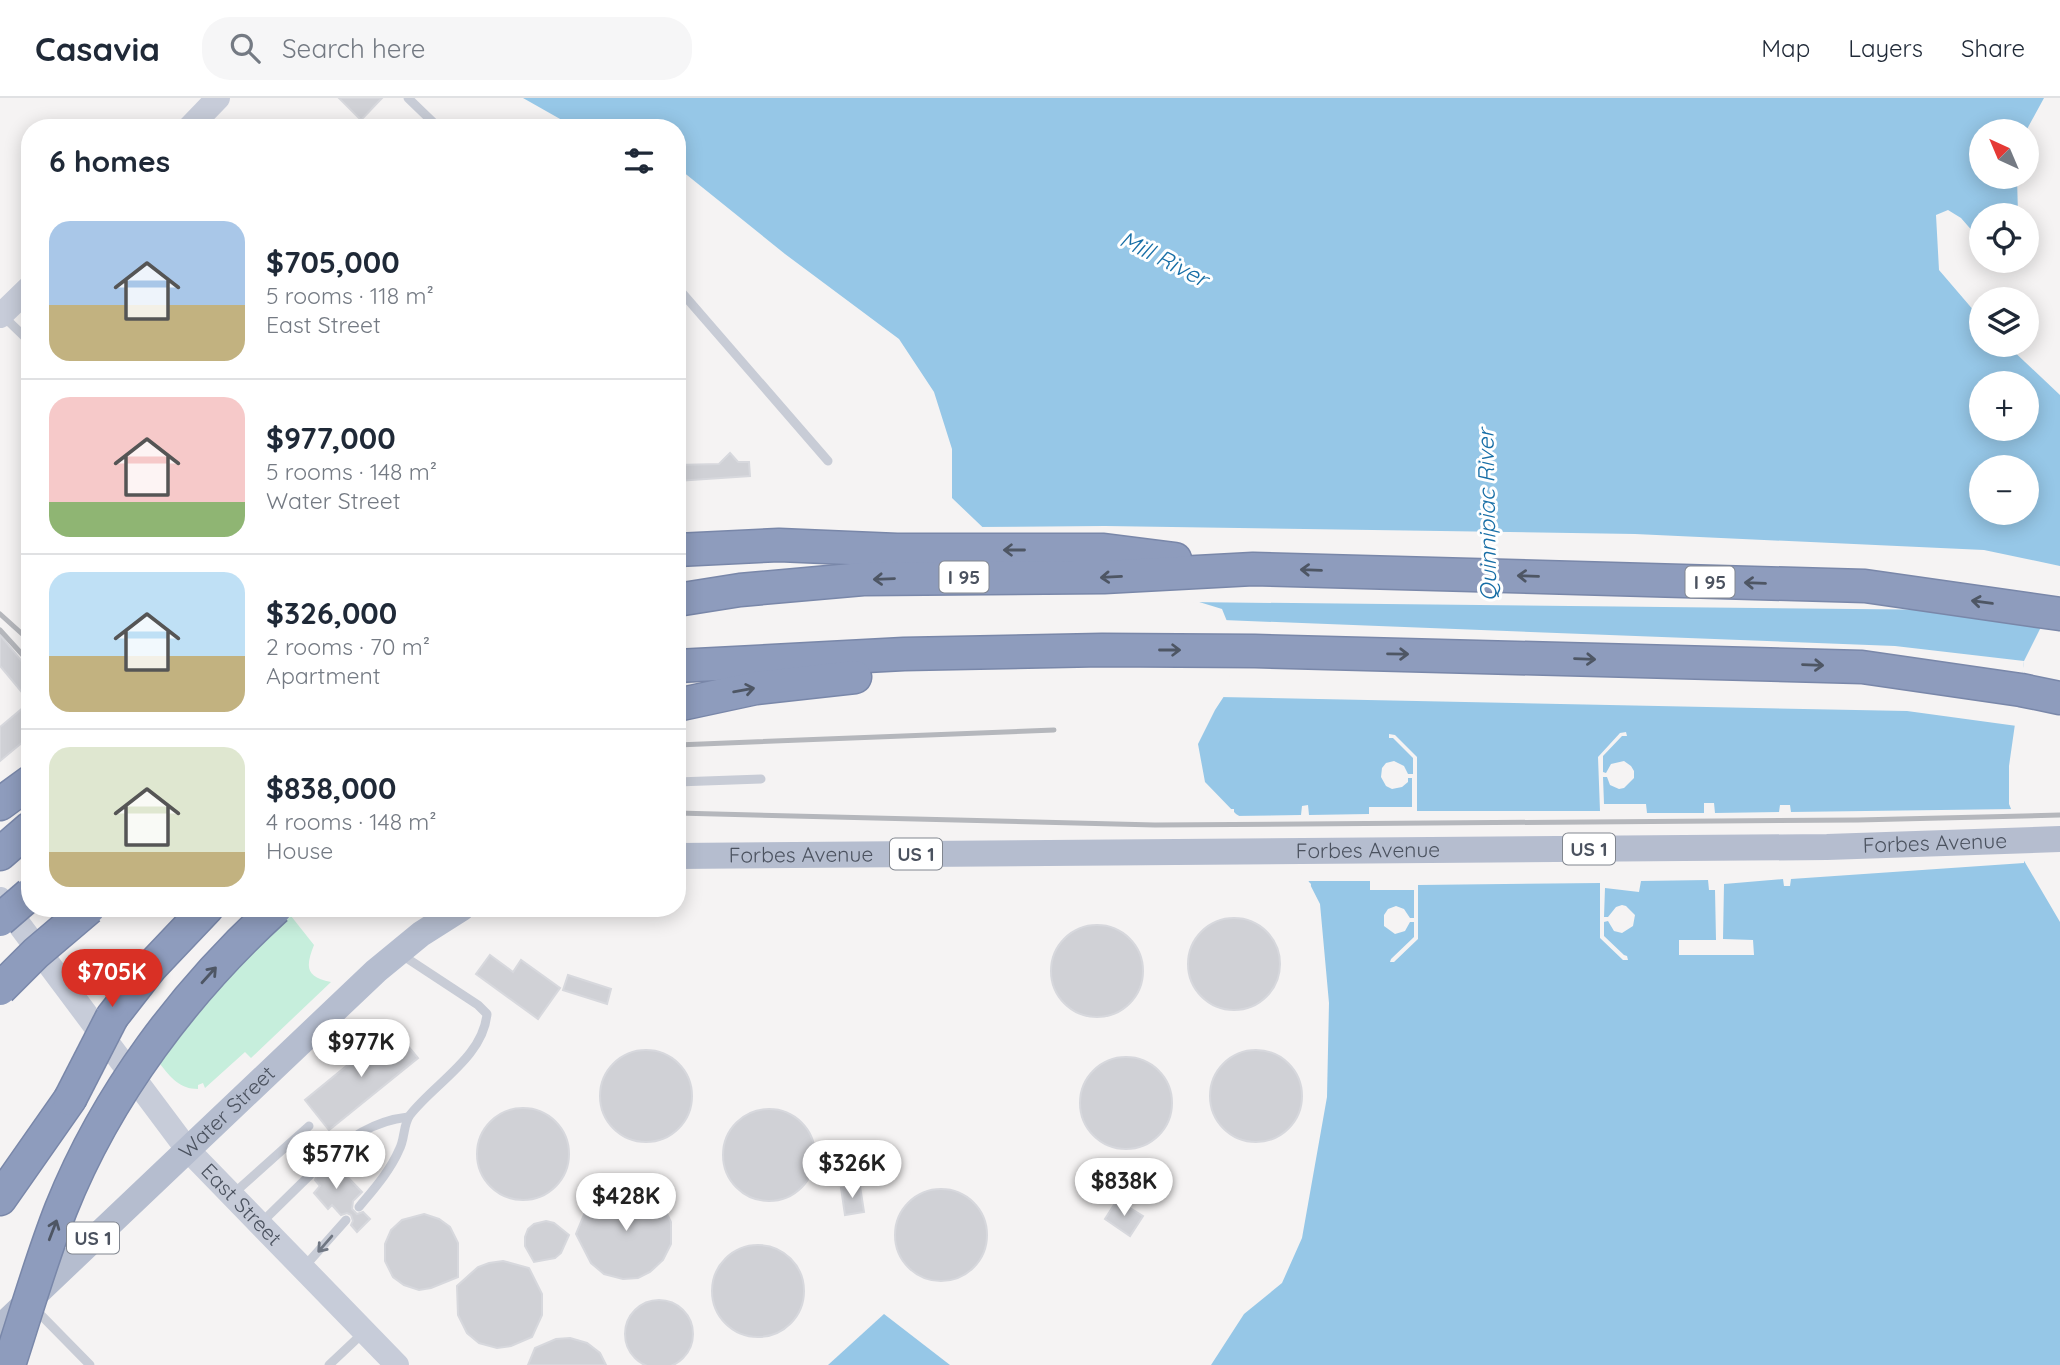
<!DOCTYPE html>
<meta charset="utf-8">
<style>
body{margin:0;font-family:Quicksand,sans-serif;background:#f6f6f7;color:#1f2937;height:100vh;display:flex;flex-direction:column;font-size:26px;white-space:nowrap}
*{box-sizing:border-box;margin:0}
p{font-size:23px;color:#747a83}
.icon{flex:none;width:38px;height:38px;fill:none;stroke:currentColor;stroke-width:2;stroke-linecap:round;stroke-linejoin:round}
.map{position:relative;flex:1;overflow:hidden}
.panel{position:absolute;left:21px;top:21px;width:665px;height:798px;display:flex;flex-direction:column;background:#fff;border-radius:28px;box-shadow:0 4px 18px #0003}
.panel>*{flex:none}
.needle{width:46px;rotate:316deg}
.fabs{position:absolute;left:1969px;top:21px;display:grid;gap:14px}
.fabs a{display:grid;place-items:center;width:70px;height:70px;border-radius:50%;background:#fff;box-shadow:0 4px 18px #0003;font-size:35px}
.price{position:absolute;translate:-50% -60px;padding:0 16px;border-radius:24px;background:#fff;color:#222;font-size:23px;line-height:46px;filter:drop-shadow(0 2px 4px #0008)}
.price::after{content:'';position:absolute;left:50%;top:42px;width:21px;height:16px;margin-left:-10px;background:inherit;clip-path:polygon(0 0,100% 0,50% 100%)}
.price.current{background:#d93025;color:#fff}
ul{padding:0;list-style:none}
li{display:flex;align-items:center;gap:21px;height:175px;padding:0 28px}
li+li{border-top:2px solid #e0e1e3}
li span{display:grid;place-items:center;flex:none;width:196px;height:140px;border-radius:21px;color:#555}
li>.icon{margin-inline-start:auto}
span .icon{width:84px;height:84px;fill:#fffc;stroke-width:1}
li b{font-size:30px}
h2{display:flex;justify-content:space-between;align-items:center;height:84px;padding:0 28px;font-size:30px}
header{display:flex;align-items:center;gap:42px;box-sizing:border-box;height:98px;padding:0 35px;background:#fff;border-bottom:2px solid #e0e1e3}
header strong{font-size:33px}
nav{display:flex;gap:38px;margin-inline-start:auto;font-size:24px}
.search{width:490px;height:63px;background:#f6f6f7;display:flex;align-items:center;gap:18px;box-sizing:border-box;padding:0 24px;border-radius:28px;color:#747a83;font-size:26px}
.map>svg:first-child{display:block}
.green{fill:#c6eedc}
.water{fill:#96c7e7;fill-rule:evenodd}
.pier{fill:#f5f3f3}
.building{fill:#d0d1d6;stroke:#d7d8dd;stroke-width:2}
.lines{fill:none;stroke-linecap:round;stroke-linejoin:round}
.highway-casing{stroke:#7987a9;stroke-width:35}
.lane{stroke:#c8ccd6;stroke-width:9}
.secondary{stroke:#c7ccd9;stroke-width:24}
.primary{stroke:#b5bdcf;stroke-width:26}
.highway{stroke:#8e9cbd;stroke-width:32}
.rail{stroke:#b5b7bc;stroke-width:5}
.highway-bridge-casing{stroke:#7987a9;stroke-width:35;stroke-linecap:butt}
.highway-bridge{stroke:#8e9cbd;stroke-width:32}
.oneway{stroke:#4e5664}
.oneway2{stroke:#707783}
.labels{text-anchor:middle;stroke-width:6;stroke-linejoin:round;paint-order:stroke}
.shield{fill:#fff;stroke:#81868f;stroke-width:2}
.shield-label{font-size:19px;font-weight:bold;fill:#4b525f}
.street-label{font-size:21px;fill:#4b525f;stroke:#fff}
.water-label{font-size:23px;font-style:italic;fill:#176ea6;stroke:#fff}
</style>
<header>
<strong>Casavia</strong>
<div class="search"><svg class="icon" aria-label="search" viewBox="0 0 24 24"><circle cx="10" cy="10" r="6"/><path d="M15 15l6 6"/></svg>Search here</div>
<nav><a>Map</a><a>Layers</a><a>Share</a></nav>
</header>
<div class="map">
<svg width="2060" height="1267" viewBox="0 0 2060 1267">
<rect width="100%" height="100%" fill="#f5f3f3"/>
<!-- green -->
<path class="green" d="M291 818 314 847C305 870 306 879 331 884L251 960 245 954 205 990 203 985 198 987V991C180 991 171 980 160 966 199 912 241 863 291 818Z"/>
<!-- water -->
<g class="water">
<path d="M523 0H2044L2026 33H1981V79H2017L2018 117H1981V143L1961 120 1948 112 1936 117 1939 172 1981 221V247H2007L2060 297V491L2024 563 2009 668V706L2024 742 2023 761 2060 824V1267H1211L1244 1216 1282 1185 1302 1140 1327 999 1329 905 1320 806 1292 751 1236 716 1205 684 1198 646 1215 612 1232 586 1235 543 1222 511 996 442 952 400V351L934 294 899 241 785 156 677 69V30H576ZM1981 285H2026V331H1981ZM1981 369H2026V415H1981Z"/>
<path d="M884 1216 950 1267H828Z"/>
</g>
<!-- pier -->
<g class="pier">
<path d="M1105 428 1635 436 1984 452 2060 468V492L2049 513 1187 504 995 445 977 429Z"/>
<path d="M1223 522 1895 548 2024 563 2017 628 1907 613 1219 599 1229 585 1232 543Z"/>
<path d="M1626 634 1627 638H1622L1603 658V674L1606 675 1611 666 1624 663 1631 668 1634 673V680L1624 690 1619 691 1610 687 1607 679H1603L1604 706H1646L1647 715H1704V705H1714L1715 715 1779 714 1780 707H1790L1791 714 2015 711 2024 734V765L1791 781 1790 788H1784L1783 781 1724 786 1723 841 1753 842 1754 857H1679V842H1716L1715 792H1709L1708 782 1641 783 1639 794 1605 790 1604 819H1608L1616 809 1622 807 1626 808 1635 817 1633 828 1622 835 1614 833 1608 823 1604 824V838L1624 857 1627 858 1628 862H1623L1600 840V785L1418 787V841L1394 864H1390L1391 861 1414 839V824H1410L1405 833 1395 836 1384 828V817L1388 811 1396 808 1404 811 1410 820H1414V792H1370V783H1308L1311 786 1310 794 1289 753 1234 719 1227 711H1234V718L1301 717 1302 708 1308 707 1309 717 1369 716V709H1412V680H1408V684L1402 689 1392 691 1386 688 1381 679 1382 670 1386 665 1394 663 1404 668 1408 676H1413V660L1393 640H1389V636L1395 637 1417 659V713H1600L1598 659 1620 635Z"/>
</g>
<!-- building -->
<g class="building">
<path d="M339 0H382L361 22Z"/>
<path d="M730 355 738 364H749L750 378 677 383V367L719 366Z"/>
<path d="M0 537 30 573V604L0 568Z"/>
<path d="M30 604V638L0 663V629Z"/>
<circle cx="1234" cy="866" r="46"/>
<circle cx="1097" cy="873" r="46"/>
<path d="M490 857 513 874 521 862 560 890 538 921 476 876Z"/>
<path d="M568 877 611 891 607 906 563 892Z"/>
<path d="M393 930 418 960 329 1032 305 1002Z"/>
<circle cx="646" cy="998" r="46"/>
<circle cx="1256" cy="998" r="46"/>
<circle cx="1126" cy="1005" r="46"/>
<circle cx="523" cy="1056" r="46"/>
<circle cx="769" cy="1057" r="46"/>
<path d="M313 1054 318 1059 316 1065 318 1069 324 1071 328 1069 332 1073 337 1068 362 1094 353 1103 352 1111 357 1116 363 1114 370 1121 357 1134 351 1127 353 1123 351 1117 347 1115 341 1117 332 1107 328 1111 314 1095 320 1088 315 1082 317 1075 311 1070 305 1072 300 1067Z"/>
<path d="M629 1088 648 1093 661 1104 671 1124V1146L663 1162 650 1174 638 1180 623 1181 604 1176 591 1165 576 1136 588 1107 596 1100 615 1092 614 1090Z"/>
<path d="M860 1088 864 1114 845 1117 841 1090Z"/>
<circle cx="941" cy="1137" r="46"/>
<path d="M1117 1102 1143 1118 1130 1138 1105 1121Z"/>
<path d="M424 1116 439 1121 450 1129 458 1145V1179L431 1190 419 1192 404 1187 393 1179 385 1163V1146L391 1132 402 1122Z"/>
<path d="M546 1123 554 1125 569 1137 561 1155 555 1160 534 1164 525 1148V1139L528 1131 534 1126Z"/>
<circle cx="758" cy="1193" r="46"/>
<path d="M503 1163 529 1170 542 1196V1217L532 1239 511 1248 497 1250 479 1245 467 1235 458 1217 457 1188 478 1169 489 1165Z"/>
<circle cx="659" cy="1236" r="34"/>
<path d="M570 1240 587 1245 600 1255 606 1267H528L535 1250 556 1241Z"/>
</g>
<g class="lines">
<!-- highway casing -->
<g class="highway-casing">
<g id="highway">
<path d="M677 452 779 447 897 452H1104L1175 461"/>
<path d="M677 502 740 492 863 481 1104 479 1253 471 1865 488 2060 516"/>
<path d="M677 568 904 556 1102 552 1255 553 1862 569 2021 592 2060 600"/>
<path d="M677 607 756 590 855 579"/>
<path d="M0 706 30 684"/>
<path d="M0 756 30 730"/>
<path d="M112 919 151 869 207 810"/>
<path d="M0 1101 70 1001"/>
</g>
</g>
<!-- lane -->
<g class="lane">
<path d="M408 0 439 30"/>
<path d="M677 189 828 363"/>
<path d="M3 218 30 244"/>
<path d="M677 684 761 681"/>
<path d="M323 1064C349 1040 373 1023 408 1019"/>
<path d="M233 1096 309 1028"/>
<path d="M359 1109C373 1092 390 1073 399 1052 405 1042 403 1026 410 1017 435 985 483 959 487 916L478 907 402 857"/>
<path d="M261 1125 310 1077"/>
<path d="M305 1168 346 1122"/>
<path d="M35 1211 90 1267"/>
<path d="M329 1267 363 1235"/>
</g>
<!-- secondary -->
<g class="secondary">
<path d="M189 30 218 0"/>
<path d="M0 218 30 189"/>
<path id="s1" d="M0 801 187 1051 397 1267"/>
</g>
<!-- primary -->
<g class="primary">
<path id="s2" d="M677 758 1827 749 2060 741"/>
<path id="s3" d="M0 1230 376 873 421 836 462 810"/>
</g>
<!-- highway -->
<use href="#highway" class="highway"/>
<!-- rail -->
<g class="rail">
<path d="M0 516 30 543"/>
<path d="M0 532 30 565"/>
<path d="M677 647 1054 632"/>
<path d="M677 715 1155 727 1858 722 2060 717"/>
</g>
<!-- highway-bridge casing -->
<g class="highway-bridge-casing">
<g id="highway-bridge">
<path d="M0 822 30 796"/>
<path d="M0 891 36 855 89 810"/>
<path d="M70 1001 112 919"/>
<path d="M9 1267C26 1215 41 1162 61 1111 107 996 185 893 276 810"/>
</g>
</g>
<!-- highway-bridge -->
<use href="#highway-bridge" class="highway-bridge"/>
</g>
<!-- one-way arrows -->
<defs><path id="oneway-shaft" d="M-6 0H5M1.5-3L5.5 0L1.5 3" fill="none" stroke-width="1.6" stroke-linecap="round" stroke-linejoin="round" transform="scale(1.75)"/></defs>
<g class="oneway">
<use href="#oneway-shaft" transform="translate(1014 452) rotate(180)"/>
<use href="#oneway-shaft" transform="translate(1311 472) rotate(-178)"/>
<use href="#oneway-shaft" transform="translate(1528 478) rotate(-178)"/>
<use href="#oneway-shaft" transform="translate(1111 479) rotate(177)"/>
<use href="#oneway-shaft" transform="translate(884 481) rotate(178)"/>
<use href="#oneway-shaft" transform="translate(1755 485) rotate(-178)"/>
<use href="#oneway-shaft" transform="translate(1982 504) rotate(-172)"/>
<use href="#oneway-shaft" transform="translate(1170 552)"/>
<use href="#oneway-shaft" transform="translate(1398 556) rotate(1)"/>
<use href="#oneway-shaft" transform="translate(1585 561) rotate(2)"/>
<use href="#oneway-shaft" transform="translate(1813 567) rotate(2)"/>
<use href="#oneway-shaft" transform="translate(744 592) rotate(-10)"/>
<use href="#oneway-shaft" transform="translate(209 877) rotate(-48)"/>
<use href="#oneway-shaft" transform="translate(53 1132) rotate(-69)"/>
</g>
<use class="oneway2" href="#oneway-shaft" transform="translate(325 1146) rotate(131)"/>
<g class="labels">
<!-- shield labels -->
<g class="shield">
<rect x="939.5" y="463.5" width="49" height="31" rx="5"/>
<rect x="1685.5" y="468.5" width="49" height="31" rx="5"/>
<rect x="1563" y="735.5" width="52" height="31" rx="5"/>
<rect x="890" y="740.5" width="52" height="31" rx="5"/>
<rect x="67" y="1124.5" width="52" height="31" rx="5"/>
</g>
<g class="shield-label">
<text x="964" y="486">I 95</text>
<text x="1710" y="491">I 95</text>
<text x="1589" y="758">US 1</text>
<text x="916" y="763">US 1</text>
<text x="93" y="1147">US 1</text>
</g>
<!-- street labels -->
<g class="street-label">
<text dy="7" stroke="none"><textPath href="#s2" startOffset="1258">Forbes Avenue</textPath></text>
<text dy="7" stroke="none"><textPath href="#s2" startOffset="691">Forbes Avenue</textPath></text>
<text dy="7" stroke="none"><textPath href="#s2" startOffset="124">Forbes Avenue</textPath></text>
<text dy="7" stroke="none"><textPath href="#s3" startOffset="313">Water Street</textPath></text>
<text dy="7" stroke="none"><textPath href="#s1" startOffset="390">East Street</textPath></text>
</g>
<!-- water labels -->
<g class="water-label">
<text transform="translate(1164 161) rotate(27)" y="8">Mill River</text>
<text transform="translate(1487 417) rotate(-91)" y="8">Quinnipiac River</text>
</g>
</g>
</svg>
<div class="fabs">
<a><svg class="needle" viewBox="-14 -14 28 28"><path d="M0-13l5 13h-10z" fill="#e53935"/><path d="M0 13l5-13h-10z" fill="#747a83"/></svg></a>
<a><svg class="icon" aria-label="locate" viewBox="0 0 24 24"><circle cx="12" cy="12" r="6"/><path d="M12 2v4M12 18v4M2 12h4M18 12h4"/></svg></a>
<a><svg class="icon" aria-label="layers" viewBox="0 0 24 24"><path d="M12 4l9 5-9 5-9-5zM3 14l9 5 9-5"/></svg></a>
<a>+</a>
<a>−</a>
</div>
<b class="price current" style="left:112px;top:911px">$705K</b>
<b class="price" style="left:361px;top:981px">$977K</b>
<b class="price" style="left:336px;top:1093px">$577K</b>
<b class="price" style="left:852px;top:1102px">$326K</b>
<b class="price" style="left:1124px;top:1120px">$838K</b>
<b class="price" style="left:626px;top:1135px">$428K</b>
<section class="panel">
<h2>6 homes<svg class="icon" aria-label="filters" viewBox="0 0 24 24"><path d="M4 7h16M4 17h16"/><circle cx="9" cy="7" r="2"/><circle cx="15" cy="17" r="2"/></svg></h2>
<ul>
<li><span style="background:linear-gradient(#a9c7e8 60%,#c2b280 0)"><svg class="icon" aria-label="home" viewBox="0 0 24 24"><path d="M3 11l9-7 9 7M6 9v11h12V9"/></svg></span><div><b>$705,000</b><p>5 rooms · 118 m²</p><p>East Street</p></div></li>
<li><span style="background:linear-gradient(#f6c9c9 75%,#8fb573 0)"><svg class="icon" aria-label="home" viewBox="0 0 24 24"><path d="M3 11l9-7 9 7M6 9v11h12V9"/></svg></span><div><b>$977,000</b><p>5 rooms · 148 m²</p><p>Water Street</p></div></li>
<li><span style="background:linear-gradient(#bfe0f5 60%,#c2b280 0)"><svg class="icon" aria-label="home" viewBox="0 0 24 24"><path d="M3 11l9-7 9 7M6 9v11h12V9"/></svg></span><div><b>$326,000</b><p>2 rooms · 70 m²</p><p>Apartment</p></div></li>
<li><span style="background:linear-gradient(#dfe7d0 75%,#c2b280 0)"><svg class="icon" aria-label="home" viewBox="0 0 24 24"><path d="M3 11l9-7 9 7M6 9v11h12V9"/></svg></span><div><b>$838,000</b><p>4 rooms · 148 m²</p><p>House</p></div></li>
</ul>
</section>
</div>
